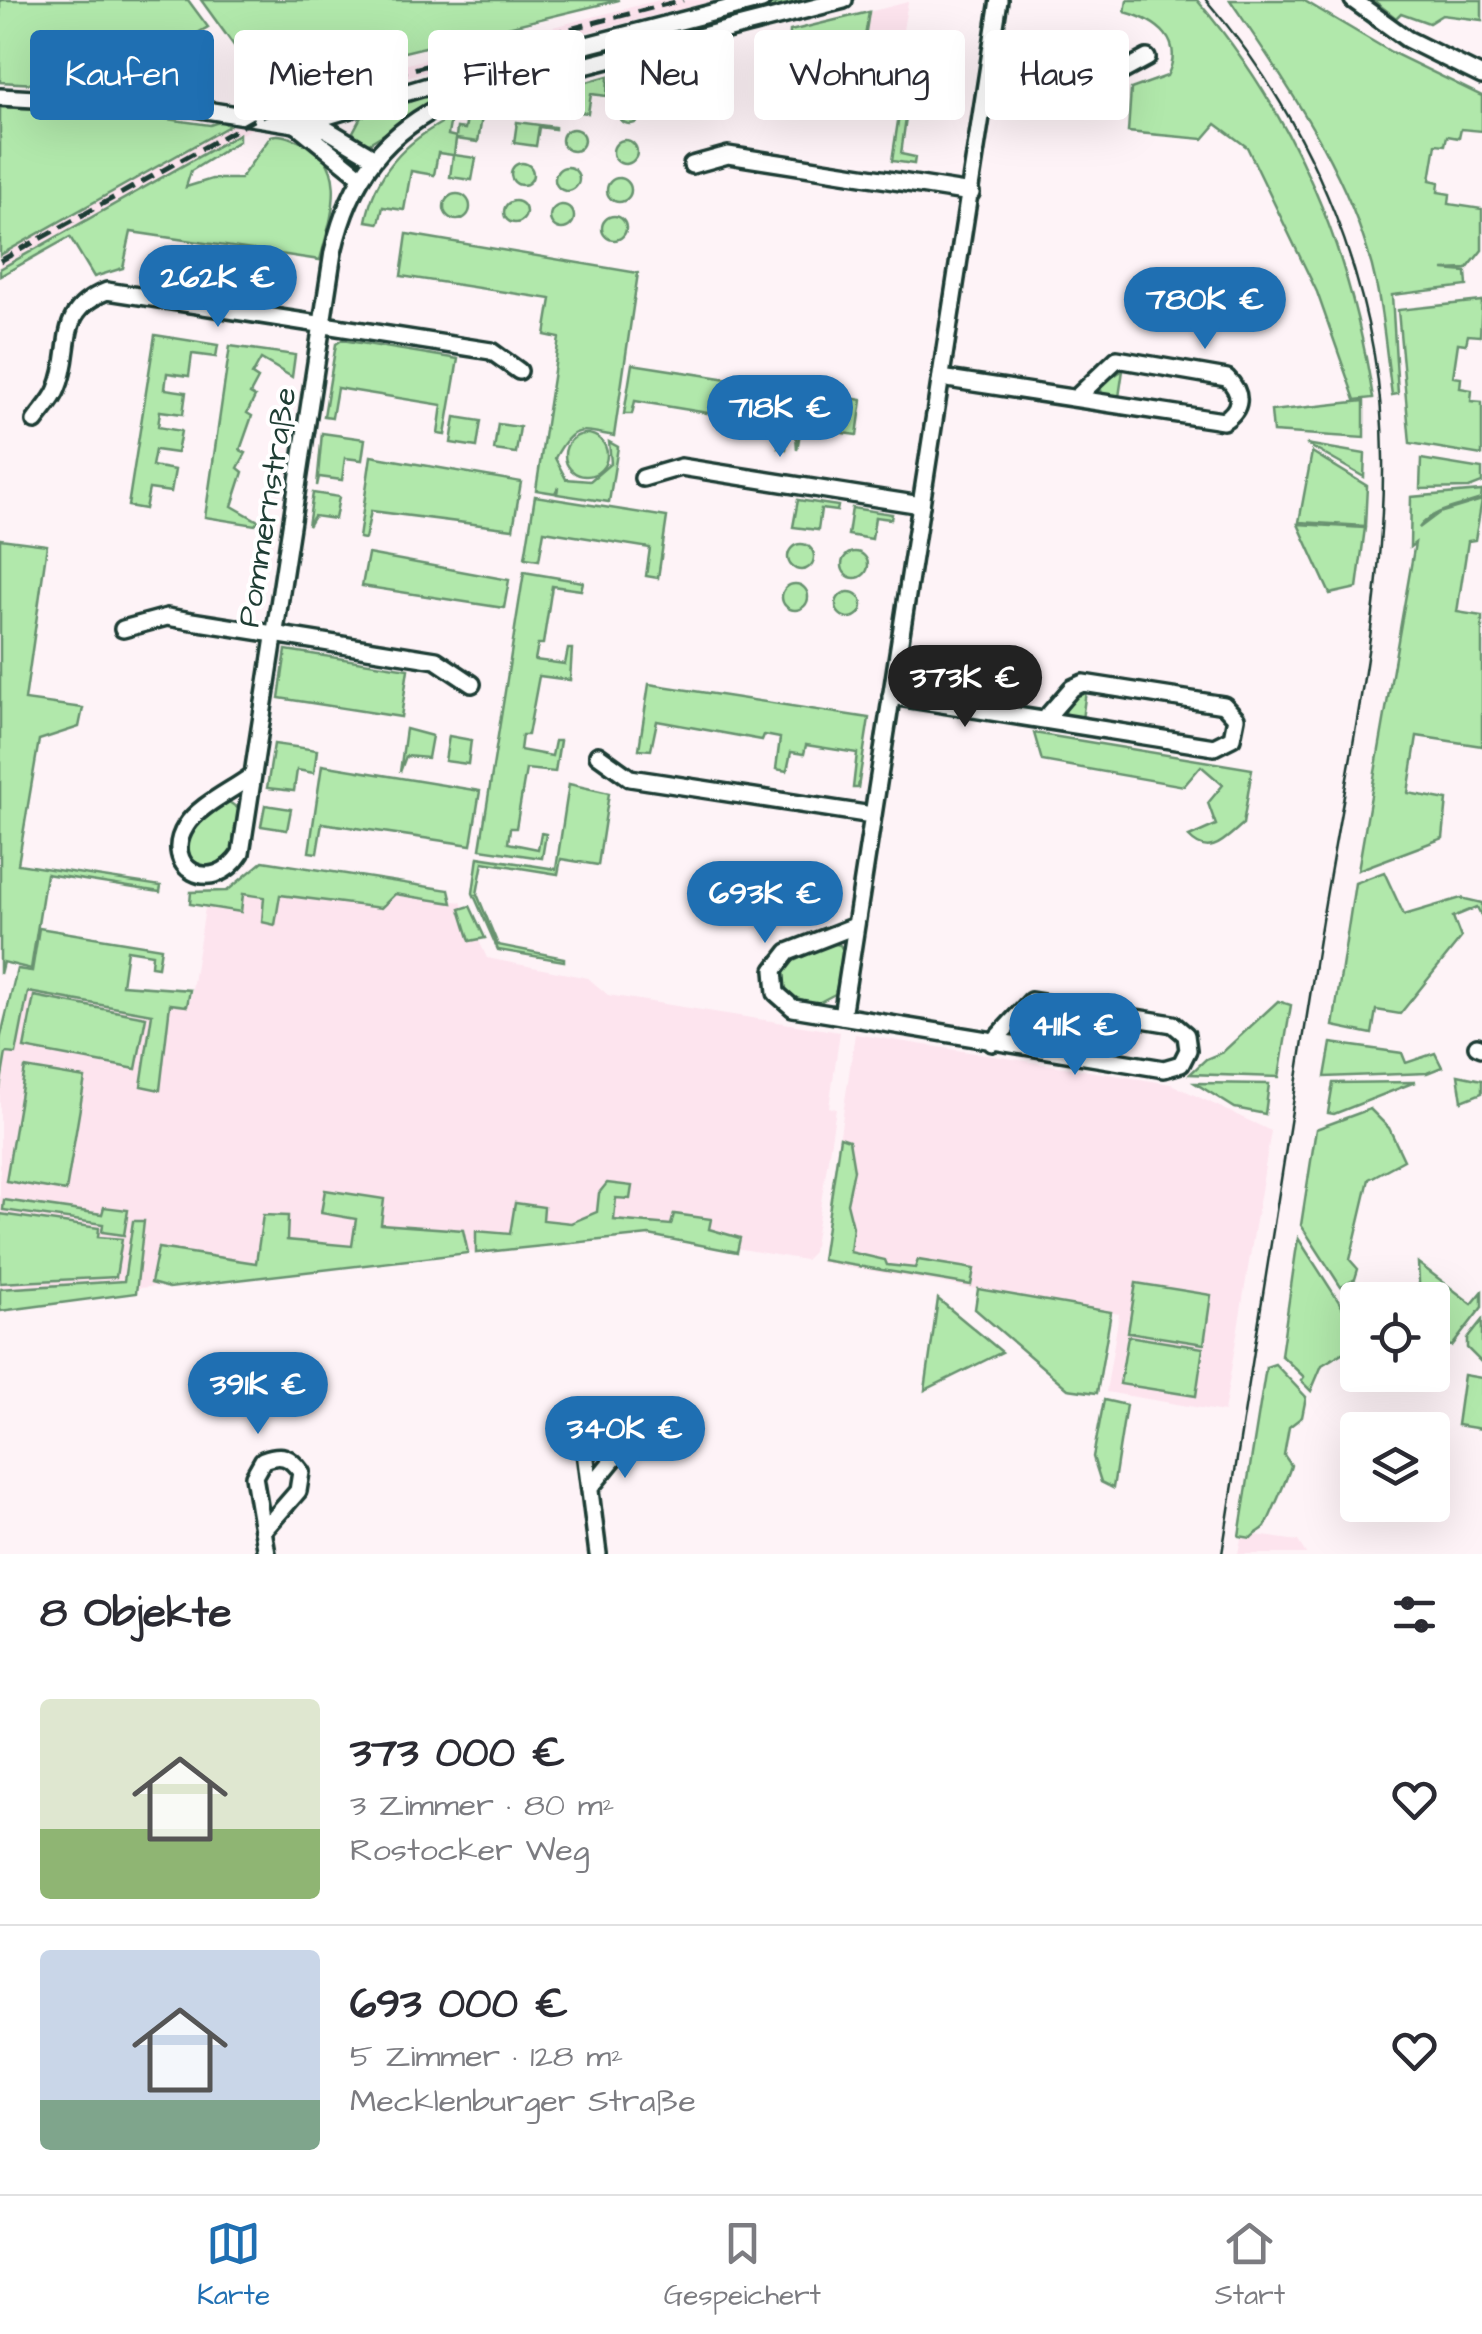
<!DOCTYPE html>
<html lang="de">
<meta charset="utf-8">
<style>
body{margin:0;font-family:"Architects Daughter",sans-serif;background:#f7f7f7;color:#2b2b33;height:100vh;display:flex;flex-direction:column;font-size:38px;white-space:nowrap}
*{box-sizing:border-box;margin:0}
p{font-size:32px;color:#7c7c81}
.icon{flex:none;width:55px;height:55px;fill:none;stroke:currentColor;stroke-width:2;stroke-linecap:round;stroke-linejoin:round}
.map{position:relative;height:1554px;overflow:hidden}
.details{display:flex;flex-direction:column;background:#fff;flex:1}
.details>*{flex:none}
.guide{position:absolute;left:30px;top:30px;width:1422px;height:90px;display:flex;gap:20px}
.tools{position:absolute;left:1340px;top:1282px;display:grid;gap:20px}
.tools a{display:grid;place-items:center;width:110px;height:110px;border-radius:10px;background:#fff;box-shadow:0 10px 40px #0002;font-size:50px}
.price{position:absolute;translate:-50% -85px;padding:0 22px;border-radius:35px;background:#1f6fb2;color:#fff;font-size:32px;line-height:65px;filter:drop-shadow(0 2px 5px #0008)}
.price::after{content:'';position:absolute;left:50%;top:60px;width:30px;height:22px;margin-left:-15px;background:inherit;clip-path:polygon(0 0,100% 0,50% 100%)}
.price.active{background:#222;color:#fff}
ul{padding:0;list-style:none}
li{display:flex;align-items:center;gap:30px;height:250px;padding:0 40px}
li+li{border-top:2px solid #e1e1e2}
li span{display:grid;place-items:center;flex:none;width:280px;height:200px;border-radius:10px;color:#555}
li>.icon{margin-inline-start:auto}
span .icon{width:120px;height:120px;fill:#fffc;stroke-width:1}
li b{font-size:42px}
h2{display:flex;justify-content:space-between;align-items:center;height:120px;padding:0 40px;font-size:42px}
.chip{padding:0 35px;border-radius:10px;background:#fff;box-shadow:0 10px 40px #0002;font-size:35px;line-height:90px}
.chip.active{background:#1f6fb2;color:#fff}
.menu{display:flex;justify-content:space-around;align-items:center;height:140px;border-top:2px solid #e1e1e2;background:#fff;font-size:28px;color:#7c7c81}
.menu a{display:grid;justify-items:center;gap:5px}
.menu .active{color:#1f6fb2}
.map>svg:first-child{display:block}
.built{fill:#fde4ee}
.green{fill:#b1e8ab;stroke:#689270;stroke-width:2.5}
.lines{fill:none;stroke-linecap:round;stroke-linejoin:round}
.street-casing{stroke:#1f3d34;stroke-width:22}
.street{stroke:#fff;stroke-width:15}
.tram{stroke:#1f3d34;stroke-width:2.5}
.rail{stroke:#1f3d34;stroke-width:5;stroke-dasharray:15 8;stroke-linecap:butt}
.labels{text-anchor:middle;stroke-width:8;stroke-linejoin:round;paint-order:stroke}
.street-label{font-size:32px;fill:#1f3d34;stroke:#fff}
</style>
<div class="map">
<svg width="1482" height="1554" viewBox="0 0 1482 1554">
<rect width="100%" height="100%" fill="#fef3f7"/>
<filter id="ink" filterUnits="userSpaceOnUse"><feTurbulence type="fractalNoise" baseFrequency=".01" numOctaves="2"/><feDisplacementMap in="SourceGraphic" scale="20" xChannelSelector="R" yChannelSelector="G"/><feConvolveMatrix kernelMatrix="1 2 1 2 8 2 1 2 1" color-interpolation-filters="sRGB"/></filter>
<g filter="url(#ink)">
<!-- built -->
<g class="built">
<path d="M659 0H718L312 100 218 145 0 269V255L201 140 309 89Z"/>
<path d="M908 2 895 74 860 68 869 12Z"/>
<path d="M255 872 461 902 487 958 588 978 608 995 840 1032 829 1107 836 1109 813 1252 805 1260 649 1233 0 1303V1045L16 1046 30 974 190 1001 207 896 233 894Z"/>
<path d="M855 1034 1171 1084 1271 1131 1224 1412 1106 1392 1119 1314 821 1262Z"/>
<path d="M1242 1533 1298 1541 1306 1554H1238Z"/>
</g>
<!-- green -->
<g class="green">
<path d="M0 0H188L208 27 175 46 179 53 146 77 150 90 0 82Z"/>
<path d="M201 0H619L330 70 252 82 235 47Z"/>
<path d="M790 0H823L455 92 369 143 359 142 353 132 361 117 462 84Z"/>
<path d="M1127 0H1197C1295 116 1350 248 1373 398L1355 400 1317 292 1247 147 1216 124 1203 139 1128 132 1131 89 1167 76C1185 41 1158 21 1125 12Z"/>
<path d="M1230 0H1303L1391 52 1482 96V131L1461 129 1459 138 1447 136 1445 145 1436 144 1430 180 1439 182 1438 192 1450 194 1449 204 1482 209V250L1467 269 1443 270 1466 272 1467 286 1392 295 1398 394 1392 395C1387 360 1384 323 1377 288 1355 181 1290 89 1230 0Z"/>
<path d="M1373 0H1482V20L1442 15 1429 23 1401 13 1396 18Z"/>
<path d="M869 12 860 68 789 58 790 31Z"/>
<path d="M608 76 607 96 591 94 588 113 566 110 569 87Z"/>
<circle cx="630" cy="112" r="12"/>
<path d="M501 102 500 113 483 111 478 142 456 139 454 155 476 158 472 180 450 177 453 155 438 153 434 175 411 171 404 210 383 207 379 223 366 221C375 172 406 140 451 118L448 135 456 137 457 128 465 129 468 114Z"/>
<path d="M0 107 130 114 210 125 222 121 229 126 0 255Z"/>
<path d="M900 108 907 110 901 154 915 157 914 164 892 161Z"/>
<path d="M517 122 555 127V129L539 127 536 146 514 143Z"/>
<circle cx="573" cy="140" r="11"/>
<path d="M239 134V141L191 171 186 187 212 179H240L271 136C282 133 290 138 301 142 353 161 330 221 320 260L131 232 123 268 94 277 70 237 0 276V269Z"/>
<circle cx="625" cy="152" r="12"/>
<circle cx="522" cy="174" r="11"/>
<circle cx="567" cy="179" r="12"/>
<circle cx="619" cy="190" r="12"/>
<circle cx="457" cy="207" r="13"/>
<circle cx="515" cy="212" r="11"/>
<circle cx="562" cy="217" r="12"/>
<circle cx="614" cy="228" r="12"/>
<path d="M407 234 638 273 614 436C580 430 573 424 555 458L566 479 590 481 611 463 609 442 618 447 609 502 557 494 558 487 555 493 536 490 559 338 545 335 551 299 401 276Z"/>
<path d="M1482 301 1480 336 1468 335 1466 344 1458 343 1453 377 1461 378 1460 388 1472 390 1471 401 1482 402V455L1410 443 1398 310Z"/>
<path d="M155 335 218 345 216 357 192 354 189 376 167 373 165 389 186 392 183 414 160 411 158 427 181 431 177 453 155 450 152 466 175 470 171 492 149 489 145 509 128 506Z"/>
<path d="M342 340 458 359 445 435 438 434 442 405 337 388 332 417 324 416 336 344Z"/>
<path d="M230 346 295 355 292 377 261 359 252 375 258 379 250 394 255 397 247 413 252 416 240 450 246 453 238 468 243 472 232 506 258 521 255 525 205 517Z"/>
<path d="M632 364 862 400 857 435 801 427 797 450 796 435 789 433 786 449 778 448 782 419 764 416 762 422 635 401 632 414H624Z"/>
<path d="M1123 370 1119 397 1102 395 1100 385Z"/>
<path d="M1364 401V438L1273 432 1271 411Z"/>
<path d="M455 417 481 421 477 447 451 443Z"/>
<path d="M498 424 520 427 516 453 494 450Z"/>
<path d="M322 433 365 439 362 460 345 458 342 480 319 477 317 486Z"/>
<circle cx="586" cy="455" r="21"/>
<path d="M1306 444 1365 454 1364 477Z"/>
<path d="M1312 452 1367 486 1365 526 1299 522Z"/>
<path d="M371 456 521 482 513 529 371 511 365 539 359 538Z"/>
<path d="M1421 459 1482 469V483L1469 488 1420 489Z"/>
<path d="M1482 491 1481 499C1459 507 1433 509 1419 528L1439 513 1482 500 1475 540 1468 541 1457 612 1482 616V746L1417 736 1408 793 1447 800 1443 838 1358 870 1415 543 1410 547 1411 497Z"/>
<path d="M313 493 339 497 335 519 314 516 308 526Z"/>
<path d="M535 496 667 517 658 578 646 576 650 548 544 531 539 560 525 558Z"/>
<path d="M798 500 838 506 837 511 821 509 818 530 793 527Z"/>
<path d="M852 508 892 514 891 519 875 517 872 539 848 535Z"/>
<path d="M1298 524 1365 528 1357 588 1330 594Z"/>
<path d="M0 539 47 545 25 700 83 708 79 727 39 740 18 864 161 886 160 892 46 874 31 969 3 962 0 974Z"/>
<circle cx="801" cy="557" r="13"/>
<circle cx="855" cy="565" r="13"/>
<path d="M368 554 509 580 504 608 362 586Z"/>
<path d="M524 572 583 582 581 590 552 586 543 644H538L535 660 565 664 568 649H572L570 680 539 676 528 735H522L520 750 552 756 555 741H560L555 772 526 769 516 828H510L508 843 538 849 541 833 546 834 542 858 480 849Z"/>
<circle cx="795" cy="597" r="13"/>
<circle cx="849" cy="605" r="13"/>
<path d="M286 650 408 669 401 717 279 698Z"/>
<path d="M649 684 869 718 858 788H853L857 753 806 745 804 754 791 752 787 771 776 769 780 738 764 735 762 740 657 721 651 750 639 749Z"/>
<path d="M1078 691H1086L1082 719 1065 716 1066 706Z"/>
<path d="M406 729 432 736 428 758 406 756 400 772Z"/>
<path d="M1034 733 1252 769 1243 824C1225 839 1210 859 1189 837L1216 825 1208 803 1223 785 1201 766 1184 786 1042 761Z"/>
<path d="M449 736 471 740 468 764 445 761Z"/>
<path d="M274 744 317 750 314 773 297 770 294 791 267 788Z"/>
<path d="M322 765 480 791 471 845 322 823 317 853 309 852Z"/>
<path d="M569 784 609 793 598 865 561 859 558 874 483 862 477 894 498 945 564 958V961L498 950 473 893 478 857 556 869Z"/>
<path d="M229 802 239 809C237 823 237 843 230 856 214 885 171 857 191 830 200 819 218 810 229 802Z"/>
<path d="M265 805 291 809 287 830 261 826Z"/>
<path d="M263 861 449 890 452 903 395 894 381 908 280 895 275 925 262 922 264 897 243 894 241 912 190 904 191 892 227 891Z"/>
<path d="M1384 872 1404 915 1461 898 1482 903V917L1477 907 1453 917 1461 938 1400 1014 1376 1010 1372 1034 1333 1026 1355 883Z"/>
<path d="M470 906 485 938 470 941 460 909Z"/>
<path d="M39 928 161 948 158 967 151 966 152 954 127 950 122 985 190 990 187 1006 170 1004 160 1090 141 1086 152 1014 28 992 16 1054 6 1053 0 1088V1040L17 969 32 971Z"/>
<path d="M831 943 840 945 845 953 835 994 816 1004 790 996 782 981 785 965Z"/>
<path d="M34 996 146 1017 136 1069 24 1048Z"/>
<path d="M1278 1001 1291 1005 1279 1077 1190 1074 1206 1059 1223 1052Z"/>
<path d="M1331 1043 1402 1053 1406 1063 1435 1053 1442 1067 1427 1073 1325 1077Z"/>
<path d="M25 1068 85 1078 66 1191 6 1181Z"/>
<path d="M1458 1075 1482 1080V1093L1462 1101Z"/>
<path d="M1415 1082 1334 1114 1328 1113 1333 1083Z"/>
<path d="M1195 1083 1269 1084 1265 1114 1235 1108Z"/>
<path d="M1370 1109 1389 1128 1404 1160 1369 1179 1350 1260 1358 1269 1355 1279 1341 1287 1301 1225 1316 1129Z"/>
<path d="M840 1137 849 1140 854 1170 847 1203 853 1227 850 1252 885 1260 887 1265 915 1268 918 1260 974 1269 971 1285 822 1260Z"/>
<path d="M607 1183 632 1186 630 1199 616 1198 614 1220 671 1225 674 1214 711 1219 709 1229 740 1238 737 1252 649 1235 476 1253V1231L510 1234 515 1203 544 1207 543 1220 571 1223 597 1212 599 1193Z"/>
<path d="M325 1190 384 1199 381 1224 463 1230 468 1253 169 1288 151 1283 158 1248 256 1263 263 1215 288 1216 287 1240 352 1246 356 1219 321 1213Z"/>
<path d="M4 1200 102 1214 104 1207 128 1210 124 1235 102 1232 103 1224 3 1210Z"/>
<path d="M0 1214 99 1228 98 1237 122 1239 116 1277 0 1283Z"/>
<path d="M133 1221H144L136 1293 0 1311V1289L124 1281Z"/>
<path d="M1298 1238 1357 1330V1344L1322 1365 1311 1391 1301 1381 1304 1377 1281 1355Z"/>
<path d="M1418 1263 1472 1304 1482 1292V1307L1452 1346 1433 1343 1432 1300H1420Z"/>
<path d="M1136 1283 1211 1295 1204 1344 1128 1332Z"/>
<path d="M978 1289 1111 1312 1097 1393 1068 1389 975 1309Z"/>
<path d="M938 1299 1002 1352 925 1390Z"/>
<path d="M1482 1320V1363L1467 1348V1339Z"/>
<path d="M1128 1336 1203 1348 1196 1396 1120 1384Z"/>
<path d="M1275 1364 1306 1397 1302 1417 1289 1427 1284 1455 1291 1465C1290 1472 1267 1524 1265 1527 1261 1531 1255 1533 1251 1538L1239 1536 1266 1367Z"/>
<path d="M1464 1375 1482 1378V1429L1457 1425Z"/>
<path d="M1104 1400 1126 1405 1113 1488 1101 1482 1093 1457Z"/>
</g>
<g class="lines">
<!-- street casing -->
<g class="street-casing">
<g id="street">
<path d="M1353 0 1407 39 1482 76"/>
<path d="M992 51 1123 71 1147 58"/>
<path d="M0 97 193 108 326 129 373 157"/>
<path d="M297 125 435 84 762 0"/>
<path d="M297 125 359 175"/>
<path d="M692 165 728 155 971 193"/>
<path d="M941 378 1223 421C1242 409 1243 394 1227 378L1117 359 1076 398"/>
<path d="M35 421C42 411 53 400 57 389 75 347 53 312 107 291L491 351 519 371"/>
<path d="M643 478 681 467 921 505"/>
<path d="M123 629 167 617 436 660 472 684"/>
<path d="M891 696 1214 747 1232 738 1236 718 1224 705 1083 683 1072 688 1045 719"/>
<path d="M598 755 630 778 872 815"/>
<path d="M250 777C231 791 198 806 186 826 160 867 212 898 241 853L333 252C350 177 385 131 455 99L844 0"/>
<path d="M855 926 788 952 774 970 776 993 793 1008 1164 1069 1181 1064 1188 1050 1186 1035 1173 1024 1031 1001 992 1043"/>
<path d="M842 1016 999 0"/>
<path d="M1477 1046 1482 1048"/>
<path d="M590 1488 625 1445 628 1427 615 1412 595 1411 582 1428 598 1554"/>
<path d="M264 1530 298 1491 301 1472C289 1456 282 1453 263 1460L254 1476 267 1554"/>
</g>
</g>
<!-- street -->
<use href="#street" class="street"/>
<!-- tram -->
<path class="tram" d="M1206 0C1314 124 1382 293 1383 458 1385 612 1343 786 1319 939 1287 1144 1255 1349 1222 1554"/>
<!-- rail -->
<path class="rail" d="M0 261 253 120 304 97 683 0"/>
</g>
</g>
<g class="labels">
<!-- street labels -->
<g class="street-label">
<text transform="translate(266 507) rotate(-81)" y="11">Pommernstraße</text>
</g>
</g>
</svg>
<div class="tools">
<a><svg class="icon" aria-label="locate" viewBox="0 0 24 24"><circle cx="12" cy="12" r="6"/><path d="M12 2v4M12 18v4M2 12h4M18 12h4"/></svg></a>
<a><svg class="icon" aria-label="layers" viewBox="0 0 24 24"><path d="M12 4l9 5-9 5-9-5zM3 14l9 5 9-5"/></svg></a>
</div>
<b class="price" style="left:218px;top:330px">262K €</b>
<b class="price" style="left:1205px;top:352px">780K €</b>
<b class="price" style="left:780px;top:460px">718K €</b>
<b class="price active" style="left:965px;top:730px">373K €</b>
<b class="price" style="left:765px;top:946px">693K €</b>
<b class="price" style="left:1075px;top:1078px">411K €</b>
<b class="price" style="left:258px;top:1437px">391K €</b>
<b class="price" style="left:625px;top:1481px">340K €</b>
<div class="guide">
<a class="chip active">Kaufen</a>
<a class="chip">Mieten</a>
<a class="chip">Filter</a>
<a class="chip">Neu</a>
<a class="chip">Wohnung</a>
<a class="chip">Haus</a>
</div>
</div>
<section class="details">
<h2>8 Objekte<svg class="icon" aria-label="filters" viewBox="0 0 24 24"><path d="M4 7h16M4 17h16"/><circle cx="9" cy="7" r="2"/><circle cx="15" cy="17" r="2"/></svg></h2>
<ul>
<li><span style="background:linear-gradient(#dfe7d0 65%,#8fb573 0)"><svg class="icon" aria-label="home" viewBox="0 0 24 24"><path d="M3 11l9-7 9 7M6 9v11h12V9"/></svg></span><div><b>373 000 €</b><p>3 Zimmer · 80 m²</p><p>Rostocker Weg</p></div><svg class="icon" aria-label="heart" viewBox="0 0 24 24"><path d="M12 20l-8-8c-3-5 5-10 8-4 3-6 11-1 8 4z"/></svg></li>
<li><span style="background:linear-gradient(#c9d6e8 75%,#7fa58c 0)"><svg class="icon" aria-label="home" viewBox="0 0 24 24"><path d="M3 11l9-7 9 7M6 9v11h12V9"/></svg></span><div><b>693 000 €</b><p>5 Zimmer · 128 m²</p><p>Mecklenburger Straße</p></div><svg class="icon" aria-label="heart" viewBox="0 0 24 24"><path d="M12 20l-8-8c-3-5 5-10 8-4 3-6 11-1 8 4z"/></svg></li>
</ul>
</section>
<nav class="menu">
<a class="active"><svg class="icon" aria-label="map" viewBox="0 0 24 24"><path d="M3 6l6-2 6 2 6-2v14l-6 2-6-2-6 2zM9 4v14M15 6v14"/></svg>Karte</a>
<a><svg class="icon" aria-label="saved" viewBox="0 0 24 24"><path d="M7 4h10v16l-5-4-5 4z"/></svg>Gespeichert</a>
<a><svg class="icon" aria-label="home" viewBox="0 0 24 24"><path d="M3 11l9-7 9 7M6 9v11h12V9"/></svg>Start</a>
</nav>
